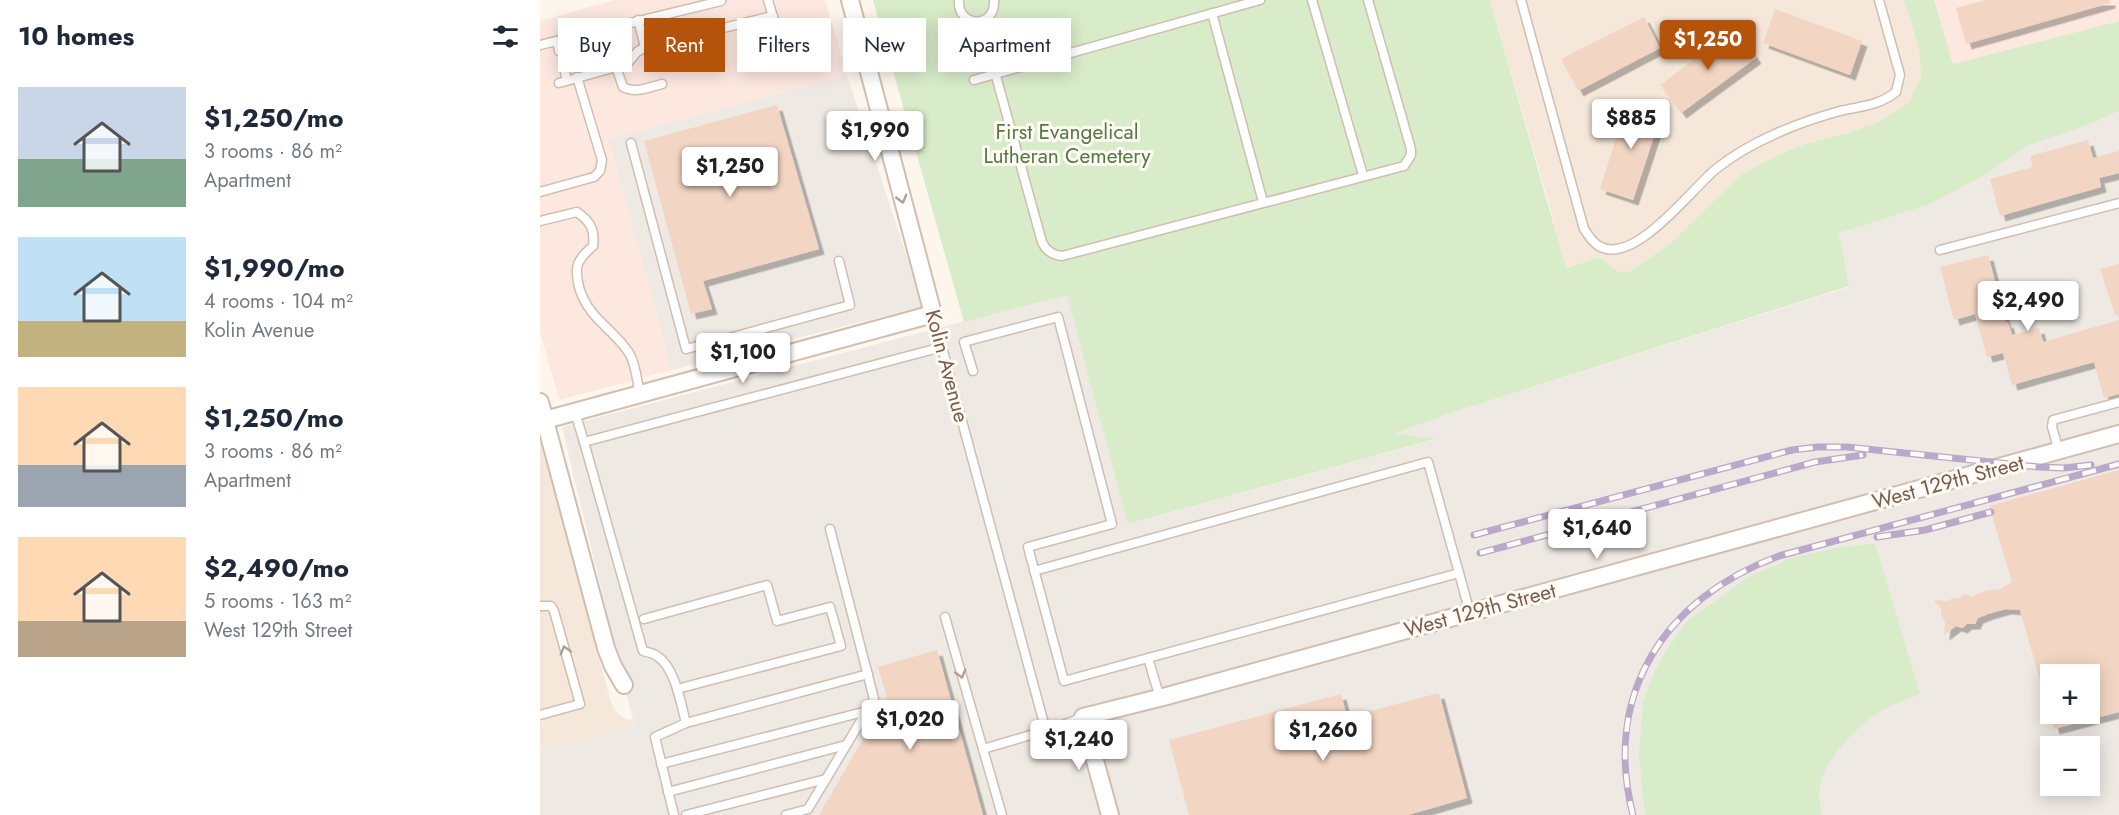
<!DOCTYPE html>
<meta charset="utf-8">
<style>
body{margin:0;font-family:Jost,sans-serif;background:#f6f6f7;color:#1f2937;height:100vh;display:flex;flex-direction:column;font-size:22px;white-space:nowrap}
*{box-sizing:border-box;margin:0}
p{font-size:20px;color:#747a83}
.icon{flex:none;width:33px;height:33px;fill:none;stroke:currentColor;stroke-width:2;stroke-linecap:round;stroke-linejoin:round}
.map{position:relative;flex:1;overflow:hidden}
.side{display:flex;flex-direction:column;background:#fff;width:540px}
.side>*{flex:none}
.banner{position:absolute;left:18px;top:18px;width:570px;height:54px;display:flex;gap:12px}
.tools{position:absolute;left:1500px;top:664px;display:grid;gap:12px}
.tools a{display:grid;place-items:center;width:60px;height:60px;border-radius:0px;background:#fff;box-shadow:0 3px 15px #0003;font-size:30px}
.price{position:absolute;translate:-50% -51px;padding:0 14px;border-radius:6px;background:#fff;color:#222;font-size:20px;line-height:39px;filter:drop-shadow(0 2px 3px #0008)}
.price::after{content:'';position:absolute;left:50%;top:36px;width:18px;height:14px;margin-left:-9px;background:inherit;clip-path:polygon(0 0,100% 0,50% 100%)}
.price.active{background:#b45309;color:#fff}
ul{padding:0;list-style:none}
li{display:flex;align-items:center;gap:18px;height:150px;padding:0 18px}
li span{display:grid;place-items:center;flex:none;width:168px;height:120px;border-radius:0px;color:#555}
li>.icon{margin-inline-start:auto}
span .icon{width:72px;height:72px;fill:#fffc;stroke-width:1}
li b{font-size:26px}
h2{display:flex;justify-content:space-between;align-items:center;height:72px;padding:0 18px;font-size:26px}
.chip{padding:0 21px;border-radius:0px;background:#fff;box-shadow:0 3px 15px #0003;font-size:21px;line-height:54px}
.chip.active{background:#b45309;color:#fff}
main{display:flex;flex:1;min-height:0}
.map>svg:first-child{display:block}
.residential{fill:#f5e8da}
.commercial{fill:#fde8e0}
.industrial{fill:#efe9e4;fill-rule:evenodd}
.green{fill:#d8ecc9}
.building{fill:#f3d5c3;filter:url(#shadow)}
.lines{fill:none;stroke-linecap:round;stroke-linejoin:round}
.service-casing{stroke:#d1beb0;stroke-width:11}
.minor-casing{stroke:#d1beb0;stroke-width:20}
.service{stroke:#fff;stroke-width:8}
.minor{stroke:#fff;stroke-width:16}
.rail-casing{stroke:#b9a8c9;stroke-width:7}
.rail{stroke:#fffaf3;stroke-width:4.5;stroke-dasharray:14;stroke-linecap:butt}
.oneway{stroke:#af9d94}
.labels{text-anchor:middle;stroke-width:6;stroke-linejoin:round;paint-order:stroke}
.park-label{font-size:21px;fill:#537a41;stroke:#fffaf3}
.street-label{font-size:21px;fill:#7a5c4d;stroke:#fffaf3}
</style>
<main>
<section class="side">
<h2>10 homes<svg class="icon" aria-label="filters" viewBox="0 0 24 24"><path d="M4 7h16M4 17h16"/><circle cx="9" cy="7" r="2"/><circle cx="15" cy="17" r="2"/></svg></h2>
<ul>
<li><span style="background:linear-gradient(#c9d6e8 60%,#7fa58c 0)"><svg class="icon" aria-label="home" viewBox="0 0 24 24"><path d="M3 11l9-7 9 7M6 9v11h12V9"/></svg></span><div><b>$1,250/mo</b><p>3 rooms · 86 m²</p><p>Apartment</p></div></li>
<li><span style="background:linear-gradient(#bfe0f5 70%,#c2b280 0)"><svg class="icon" aria-label="home" viewBox="0 0 24 24"><path d="M3 11l9-7 9 7M6 9v11h12V9"/></svg></span><div><b>$1,990/mo</b><p>4 rooms · 104 m²</p><p>Kolin Avenue</p></div></li>
<li><span style="background:linear-gradient(#ffd9b3 65%,#9aa5b1 0)"><svg class="icon" aria-label="home" viewBox="0 0 24 24"><path d="M3 11l9-7 9 7M6 9v11h12V9"/></svg></span><div><b>$1,250/mo</b><p>3 rooms · 86 m²</p><p>Apartment</p></div></li>
<li><span style="background:linear-gradient(#ffd9b3 70%,#b9a48a 0)"><svg class="icon" aria-label="home" viewBox="0 0 24 24"><path d="M3 11l9-7 9 7M6 9v11h12V9"/></svg></span><div><b>$2,490/mo</b><p>5 rooms · 163 m²</p><p>West 129th Street</p></div></li>
</ul>
</section>
<div class="map">
<svg width="1579" height="815" viewBox="0 0 1579 815">
<defs>
<filter id="shadow"><feDropShadow dx="5.5" dy="5.5" stdDeviation="0" flood-color="#0004"/></filter>
</defs>
<rect width="100%" height="100%" fill="#fdf6ec"/>
<!-- residential -->
<g class="residential">
<path d="M950 0H1364L1379 48 1381 78 1369 102 1339 122 1304 134 1264 144 1230 159 1199 176 1131 243 1089 272H1079L1059 257 1025 268 1009 204Z"/>
<path d="M0 440 71 702 76 712 85 719 92 720 94 726 0 751Z"/>
</g>
<!-- commercial -->
<g class="commercial">
<path d="M75 0H285L307 75 70 139 132 370 19 400 0 332V21Z"/>
<path d="M1394 0H1579V21L1413 64Z"/>
</g>
<!-- industrial -->
<g class="industrial">
<path d="M307 75 383 306 132 370 69 139Z"/>
<path d="M1579 111V815H0V751L94 725 22 427 527 294 589 524 893 440 855 433 911 413 1309 287 1299 233 1388 205 1447 174 1487 146 1553 123ZM1510 675H1550V714H1510ZM1510 747H1550V786H1510Z"/>
</g>
<!-- green -->
<g class="green">
<path d="M333 0H950L1026 268 1059 257 1079 272H1089L1131 243 1199 176 1230 159 1264 144 1304 134 1339 122 1369 102 1381 77 1379 48 1364 0H1394L1413 64 1579 21V111L1553 123 1487 146 1447 174 1388 205 1299 233 1309 286 911 413 856 433 895 439 588 524 527 295 424 322Z"/>
<path d="M1335 543 1380 694C1367 699 1354 704 1341 711 1321 723 1290 755 1282 777 1278 788 1279 805 1282 815H1106L1103 799 1099 755 1103 703 1114 672 1130 645 1148 620 1210 576 1252 558 1290 549Z"/>
</g>
<!-- building -->
<g class="building">
<path d="M1445 0H1570V3L1426 44 1416 8Z"/>
<path d="M1235 9 1322 41 1310 75 1223 43Z"/>
<path d="M1104 17 1120 48 1038 91 1021 59Z"/>
<path d="M1195 29 1216 58 1141 113 1120 85Z"/>
<path d="M1088 100 1122 112 1093 200 1060 189Z"/>
<path d="M237 105 279 249 163 281 172 309 151 314 104 141Z"/>
<path d="M1548 140 1553 158 1579 151V173L1559 178 1561 187 1460 216 1450 179 1493 167 1490 156Z"/>
<path d="M1448 255 1466 323 1468 322 1472 335 1499 328 1503 342 1579 320V394L1564 398 1554 362 1472 385 1463 353 1447 357 1435 314 1414 320 1400 267Z"/>
<path d="M1579 264V315H1575L1560 269Z"/>
<path d="M1579 470V712L1514 729 1510 714H1550V675H1510V705H1507L1480 610 1466 609 1448 614 1438 618 1435 624H1427L1422 628 1416 626 1404 635 1405 622 1401 616V609L1394 600 1408 601 1414 597 1418 599 1426 594 1431 597 1445 591 1460 589 1472 582 1449 506Z"/>
<path d="M397 650 443 815H279L347 697 338 667Z"/>
<path d="M899 693 927 798 868 815H649L629 740 801 694 807 717Z"/>
</g>
<g class="lines">
<!-- service casing -->
<g class="service-casing">
<g id="service">
<path d="M419 0C417 28 456 29 454 0"/>
<path d="M772 0 823 175"/>
<path d="M981 0 1044 229C1048 235 1052 242 1059 246 1094 267 1152 188 1176 169 1209 142 1259 122 1300 111 1321 106 1338 106 1356 92L1360 75 1339 0"/>
<path d="M672 13 723 202"/>
<path d="M98 20 105 47"/>
<path d="M441 22 502 242C506 251 513 255 522 256L864 166 871 155V149L828 0"/>
<path d="M51 32 53 42"/>
<path d="M17 41 19 51"/>
<path d="M0 45 181 1"/>
<path d="M218 59 235 52 240 47 239 38 228 0"/>
<path d="M76 67 83 87C96 94 109 87 122 84"/>
<path d="M24 68 27 80"/>
<path d="M434 80 720 0"/>
<path d="M19 83 87 64 97 52 105 47 233 16"/>
<path d="M91 143 146 349 200 335 207 365"/>
<path d="M0 192 54 177 60 171 62 160 37 77"/>
<path d="M0 221 37 212C51 222 55 230 53 246 37 260 34 266 39 287 48 319 73 328 89 353 96 364 97 382 100 394"/>
<path d="M1400 250 1579 203"/>
<path d="M393 314 506 731"/>
<path d="M200 335 310 305 299 261"/>
<path d="M433 371 424 342 518 317 572 524 488 547 524 681 919 573 888 462 494 571"/>
<path d="M35 412 44 442"/>
<path d="M1519 451 1512 427 1513 420 1579 402"/>
<path d="M919 573 930 613"/>
<path d="M0 606H11L14 611 40 704 0 715"/>
<path d="M405 617 462 815"/>
<path d="M104 619 227 585 237 621 290 607 301 646 137 689"/>
<path d="M608 658 620 698"/>
<path d="M146 723 328 674"/>
<path d="M443 749 518 727 543 717"/>
<path d="M121 764 327 711"/>
<path d="M128 792 306 745"/>
<path d="M134 815 115 737 146 723C141 704 135 667 117 656 113 653 107 652 103 651L44 442 402 347"/>
<path d="M146 815 286 779"/>
<path d="M246 815 268 809 334 699 290 529"/>
</g>
</g>
<!-- minor casing -->
<g class="minor-casing">
<g id="minor">
<path d="M0 402 66 648 73 666 84 685"/>
<path d="M5 420 393 314 310 0"/>
<path d="M570 815 543 717 627 696 1579 434"/>
</g>
</g>
<!-- service -->
<use href="#service" class="service"/>
<!-- minor -->
<use href="#minor" class="minor"/>
<!-- rail casing -->
<g class="rail-casing">
<g id="rail">
<path d="M934 535 1252 450 1278 447H1307L1499 467 1524 468 1551 465"/>
<path d="M1337 537 1385 530 1451 512"/>
<path d="M940 553 1275 462 1323 455"/>
<path d="M1093 815C1062 693 1125 598 1239 556L1579 464"/>
</g>
</g>
<!-- rail -->
<use href="#rail" class="rail"/>
</g>
<!-- one-way arrows -->
<defs><path id="oneway-chevron" d="M-2-3.5L2.5 0L-2 3.5" fill="none" stroke-width="1.6" stroke-linecap="round" stroke-linejoin="round" transform="scale(1.5)"/></defs>
<g class="oneway">
<use href="#oneway-chevron" transform="translate(362 199) rotate(75)"/>
<use href="#oneway-chevron" transform="translate(25 650) rotate(-106)"/>
<use href="#oneway-chevron" transform="translate(421 674) rotate(74)"/>
</g>
<g class="labels">
<!-- park labels -->
<g class="park-label">
<text x="527" y="139">First Evangelical<tspan x="527" dy="24">Lutheran Cemetery</tspan></text>
</g>
<!-- street labels -->
<g class="street-label">
<text transform="translate(407 366) rotate(75)" y="7">Kolin Avenue</text>
<text transform="translate(1408 482) rotate(-15)" y="7">West 129th Street</text>
<text transform="translate(940 610) rotate(-15)" y="7">West 129th Street</text>
</g>
</g>
</svg>
<div class="tools">
<a>+</a>
<a>−</a>
</div>
<b class="price active" style="left:1168px;top:71px">$1,250</b>
<b class="price" style="left:1091px;top:150px">$885</b>
<b class="price" style="left:335px;top:162px">$1,990</b>
<b class="price" style="left:190px;top:198px">$1,250</b>
<b class="price" style="left:1488px;top:332px">$2,490</b>
<b class="price" style="left:203px;top:384px">$1,100</b>
<b class="price" style="left:1057px;top:560px">$1,640</b>
<b class="price" style="left:370px;top:751px">$1,020</b>
<b class="price" style="left:783px;top:762px">$1,260</b>
<b class="price" style="left:539px;top:771px">$1,240</b>
<div class="banner">
<a class="chip">Buy</a>
<a class="chip active">Rent</a>
<a class="chip">Filters</a>
<a class="chip">New</a>
<a class="chip">Apartment</a>
</div>
</div>
</main>
